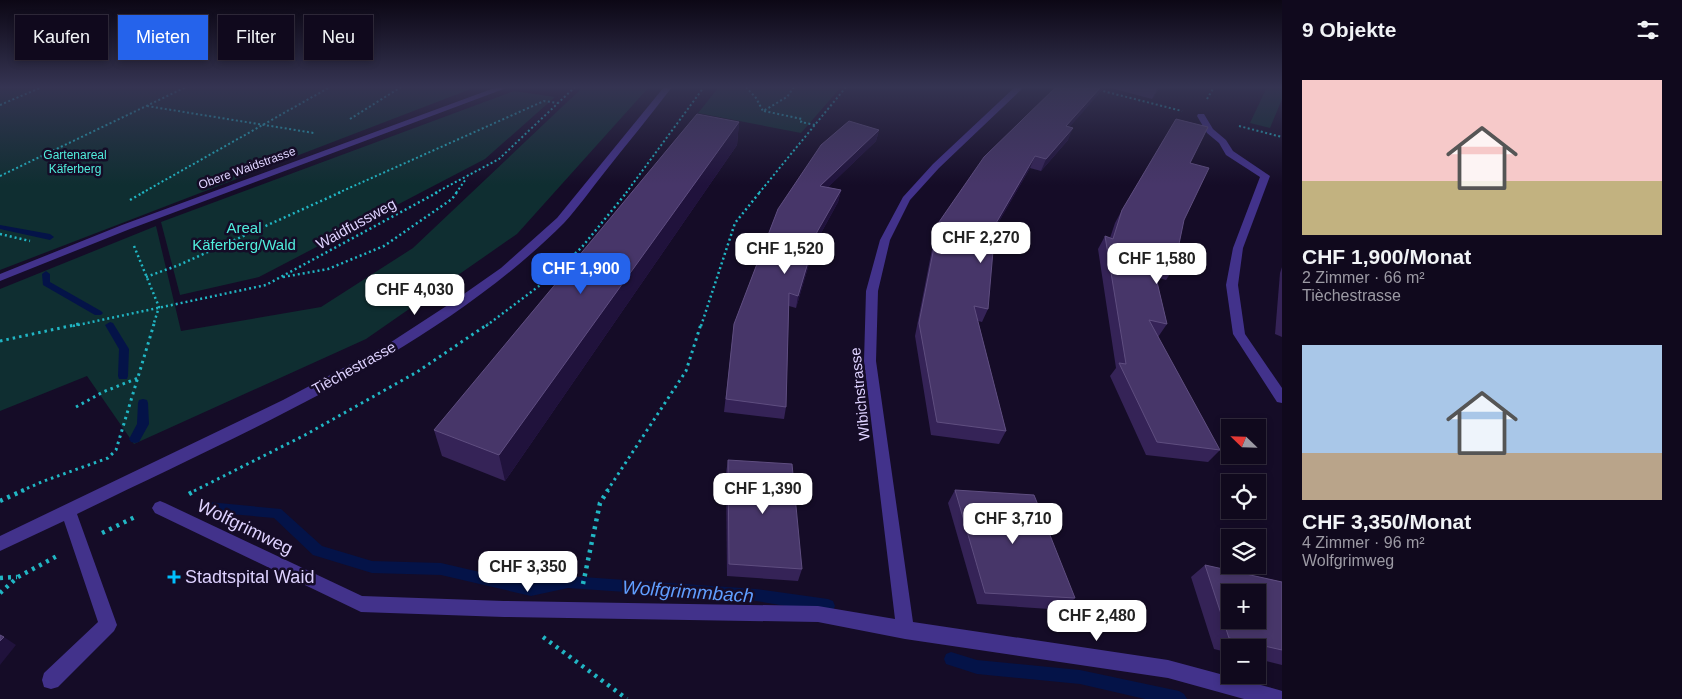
<!DOCTYPE html>
<html lang="de">
<meta charset="utf-8">
<style>
body{margin:0;font-family:Helvetica,sans-serif;background:#1e172a;color:#f1f3f6;height:100vh;display:flex;flex-direction:column;font-size:19px;white-space:nowrap}
*{box-sizing:border-box;margin:0}
p{font-size:16px;color:#9c9aa4}
.icon{flex:none;width:28px;height:28px;fill:none;stroke:currentColor;stroke-width:2;stroke-linecap:round;stroke-linejoin:round}
.map{position:relative;flex:1;overflow:hidden}
.sheet{display:flex;flex-direction:column;background:#10091d;width:400px}
.sheet>*{flex:none}
.hud{position:absolute;left:15px;top:15px;width:475px;height:45px;display:flex;gap:10px}
.needle{width:32px;rotate:293deg}
.controls{position:absolute;left:1221px;top:419px;display:grid;gap:10px}
.controls a{display:grid;place-items:center;width:45px;height:45px;border-radius:0px;background:#10091d;box-shadow:0 2px 8px #0003,0 0 0 1px #302a3b;font-size:25px}
.price{position:absolute;translate:-50% -42px;padding:0 11px;border-radius:10px;background:#fff;color:#222;font-size:16px;line-height:32px;filter:drop-shadow(0 1px 2px #0008)}
.price::after{content:'';position:absolute;left:50%;top:30px;width:15px;height:11px;margin-left:-8px;background:inherit;clip-path:polygon(0 0,100% 0,50% 100%)}
.price.active{background:#2563eb;color:#fff}
ul{padding:0;list-style:none}
li{display:grid;align-content:center;gap:10px;height:265px;padding:0 20px}
li span{display:grid;place-items:center;height:155px;border-radius:0px;color:#555}
li>.icon{margin-inline-start:auto}
span .icon{width:90px;height:90px;fill:#fffc;stroke-width:1}
li b{font-size:21px}
h2{display:flex;justify-content:space-between;align-items:center;height:60px;padding:0 20px;font-size:21px}
.chip{padding:0 18px;border-radius:0px;background:#10091d;box-shadow:0 2px 8px #0003,0 0 0 1px #302a3b;font-size:18px;line-height:45px}
.chip.active{background:#2563eb;color:#fff}
main{display:flex;flex:1;min-height:0}
.map>svg:first-child{display:block}
.green{fill:#0f2e31}
.lines{fill:none;stroke-linecap:round;stroke-linejoin:round}
.stream{fill:#041348;fill-rule:evenodd}
.path-far3{stroke:#21b6c4;stroke-width:2;stroke-dasharray:2 2.5;stroke-linecap:butt}
.path-far2{stroke:#21b6c4;stroke-width:2.5;stroke-dasharray:2 3;stroke-linecap:butt}
.path-far1{stroke:#21b6c4;stroke-width:3;stroke-dasharray:2.5 4;stroke-linecap:butt}
.path{stroke:#21b6c4;stroke-width:4.5;stroke-dasharray:3 5;stroke-linecap:butt}
.minor{fill:#42328b;fill-rule:evenodd}
.wall{fill:#352357}
.shaded-wall{fill:#20123c}
.building{fill:#473669;stroke:#5f4e80;fill-rule:evenodd}
.poi-dot{fill:#00bffd;stroke:#150c27;stroke-width:2}
.labels{text-anchor:middle;stroke-width:5;stroke-linejoin:round;paint-order:stroke}
.far-park-label{font-size:12px;fill:#50eddc;stroke:#150c27}
.far-street-label{font-size:12px;fill:#ded2ff;stroke:#150c27}
.street-label{font-size:15px;fill:#ded2ff;stroke:#150c27}
.park-label{font-size:15px;fill:#50eddc;stroke:#150c27}
.near-street-label{font-size:18px;fill:#ded2ff;stroke:#150c27}
.near-poi-label{font-size:18px;fill:#ded2ff;stroke:#150c27;text-anchor:start}
.near-water-label{font-size:19px;font-style:italic;fill:#609eff;stroke:#150c27}
</style>
<main>
<div class="map">
<svg width="1282" height="699" viewBox="0 0 1282 699">
<rect width="100%" height="100%" fill="#150c27"/>
<!-- green -->
<g class="green">
<path d="M0 87H476L0 270Z"/>
<path d="M583 87H649L517 234 366 339 134 444 87 376 0 411V289L156 226 181 331 321 307 413 248Z"/>
<path d="M719 87H841L801 133 698 113Z"/>
<path d="M1267 87H1282V99L1270 128 1250 123Z"/>
<path d="M514 91 555 97 485 159 259 277 180 295 161 222Z"/>
</g>
<g class="lines">
<!-- stream -->
<g class="stream">
<path d="M0 225 50 234 54 237 50 240 0 229Z"/>
<path d="M46 271 50 274V282L101 311 103 313 101 315H95L43 285 42 274Z"/>
<path d="M110 322 113 323 129 349 128 376 127 379H119L118 376 119 349 105 325Z"/>
<path d="M143 399 147 400 148 403 149 424 139 442 135 443 131 442 129 439 137 424 138 403 139 400Z"/>
<path d="M208 502 281 509 322 546 372 561 441 563 531 584 568 576 756 589 828 599 833 601 835 606 833 611 828 613 756 601 568 588 531 596 441 575 372 573 313 555 274 518 208 512 204 511 202 507 204 503Z"/>
<path d="M951 652 977 660 1080 670 1179 691 1184 694 1187 699H1145L1080 684 977 674 946 664 944 659 946 654Z"/>
</g>
<!-- path-far3 -->
<g class="path-far3">
<path d="M746 87 756 98 763 111 787 97 794 87"/>
<path d="M1099 90 1182 111"/>
<path d="M1207 99 1214 87"/>
<path d="M0 105 42 87"/>
<path d="M147 106 314 133"/>
<path d="M764 111 802 119 801 122 815 125"/>
<path d="M350 119 401 87"/>
<path d="M1239 126 1282 137"/>
<path d="M0 176 186 87"/>
<path d="M142 193 330 87"/>
<path d="M338 193 544 101 558 103"/>
<path d="M435 193 499 159 575 87"/>
<path d="M456 193 466 179"/>
<path d="M626 193 704 87"/>
<path d="M759 193 846 87"/>
</g>
<!-- path-far2 -->
<g class="path-far2">
<path d="M130 200 144 192"/>
<path d="M0 234 30 241"/>
<path d="M134 246 159 307 153 326"/>
<path d="M146 277 179 265 341 192"/>
<path d="M283 277 328 269 384 246 452 199 457 192"/>
<path d="M73 326 266 285 438 192"/>
<path d="M486 326 547 280 582 247 627 192"/>
<path d="M701 326 735 223 760 192"/>
</g>
<!-- path-far1 -->
<g class="path-far1">
<path d="M0 341 79 324"/>
<path d="M76 407 103 392 138 378"/>
<path d="M21 491 44 481 108 458 116 450 154 324"/>
<path d="M194 491 305 435 417 372 488 324"/>
<path d="M607 491 686 371 701 324"/>
</g>
<!-- path -->
<g class="path">
<path d="M189 494 196 490"/>
<path d="M0 501 24 490"/>
<path d="M102 533 137 516"/>
<path d="M0 578 17 577"/>
<path d="M583 584 600 503 608 490"/>
<path d="M0 593 18 577 57 556"/>
<path d="M543 637 627 699"/>
</g>
<!-- minor -->
<g class="minor">
<path d="M497 87H509L130 229 0 281V274L122 225Z"/>
<path d="M664 87H672C650 116 626 145 604 173 591 189 578 208 564 223 434 353 240 434 77 514L117 625 114 631 58 687 51 689 44 687 42 680 44 673 98 622 64 521 0 551V536L283 400 385 346 451 303 501 268 557 218Z"/>
<path d="M1015 87H1024L939 168 910 200 890 240 878 291 876 361 913 622 1168 660 1279 690 1282 691V699H1244L1168 678 905 639 818 622 504 617 361 612 155 513 152 508 155 503 160 501 165 503 362 596 504 601 818 606 895 619 864 361 866 291 880 240 903 197 933 164Z"/>
<path d="M1198 114H1204L1213 129 1226 140 1233 151 1270 176 1243 248 1238 285 1245 334 1282 388V403L1277 402 1233 334 1226 285 1233 248 1260 177 1226 155 1219 143 1207 133 1197 116Z"/>
</g>
</g>
<!-- wall -->
<g class="wall">
<path d="M1107 87H1160L1152 99Z"/>
<path d="M739 122 737 145 505 481 442 456 434 430Z"/>
<path d="M1070 127 1068 140 1041 171 1030 168 983 249 988 309 982 322 978 321 1006 431 999 444 931 435 915 336 935 234 939 222Z"/>
<path d="M879 130 876 141 828 187 841 190 838 202 815 244 796 308 789 306 786 407 784 419 724 412 734 324 778 209Z"/>
<path d="M1190 163 1184 220 1174 268 1166 280 1156 277 1167 324 1158 337 1220 450 1208 462 1146 455 1110 376 1116 368 1098 249 1105 236 1110 238 1115 223 1122 210Z"/>
<path d="M1282 267V337L1275 334 1280 273Z"/>
<path d="M728 460 802 569 798 581 727 576 726 473Z"/>
<path d="M955 490 1075 598 1064 610 977 604 948 503Z"/>
<path d="M1205 565 1282 582V665L1258 659V648H1230V653L1214 649 1191 577Z"/>
</g>
<!-- shaded-wall -->
<g class="shaded-wall">
<path d="M1101 87H1105L1060 138 1066 126Z"/>
<path d="M1158 87H1160L1152 99Z"/>
<path d="M739 122 737 145 505 481 499 455Z"/>
<path d="M1073 128 1068 140 1041 171 1046 159Z"/>
<path d="M879 130 876 141 818 197 820 186Z"/>
<path d="M1035 156 1030 168 976 261 981 249Z"/>
<path d="M841 190 838 202 815 244 796 308 798 296 817 232Z"/>
<path d="M4 637 16 645 0 665V641Z"/>
</g>
<!-- building -->
<g class="building">
<path d="M1056 87H1101L1066 126 1073 128 1046 159 1035 156 981 249 993 251 988 309 974 306 1006 431 937 422 919 323 939 222 984 157Z"/>
<path d="M697 114 739 122 499 455 434 430Z"/>
<path d="M1176 119 1208 127 1190 163 1209 168 1184 220 1174 268 1152 261 1167 324 1149 320 1220 450 1157 442 1119 363 1126 364 1105 236 1113 239 1122 210Z"/>
<path d="M849 121 879 130 820 186 841 190 817 232 798 296 789 293 786 407 726 399 734 324 778 209 821 145Z"/>
<path d="M728 460 792 464 802 569 729 564Z"/>
<path d="M955 490 1034 495 1075 598 985 593Z"/>
<path d="M1205 565 1282 582V650L1229 638ZM1230 592H1258V620H1230Z"/>
<path d="M0 635 4 637 0 641Z"/>
</g>
<!-- sky -->
<linearGradient id="sky" x2="0" y2="1"><stop stop-color="#0c0715"/><stop offset="0.47" stop-color="#353452"/><stop offset="1" stop-color="#353452" stop-opacity="0"/></linearGradient>
<rect width="1282" height="185" fill="url(#sky)"/>
<!-- markers -->
<path class="poi-dot" d="M171.5 569.5h5v5h5v5h-5v5h-5v-5h-5v-5h5z"/>
<g class="labels">
<!-- far-park labels -->
<g class="far-park-label">
<text x="75" y="159">Gartenareal<tspan x="75" dy="14">Käferberg</tspan></text>
</g>
<!-- far-street labels -->
<g class="far-street-label">
<text transform="translate(247 168) rotate(-20)" y="4">Obere Waidstrasse</text>
</g>
<!-- street labels -->
<g class="street-label">
<text transform="translate(356 224) rotate(-29)" y="5">Waidfussweg</text>
<text transform="translate(354 368) rotate(-29)" y="5">Tièchestrasse</text>
<text transform="translate(860 394) rotate(-96)" y="5">Wibichstrasse</text>
</g>
<!-- park labels -->
<g class="park-label">
<text x="244" y="233">Areal<tspan x="244" dy="17">Käferberg/Wald</tspan></text>
</g>
<!-- near-street labels -->
<g class="near-street-label">
<text transform="translate(245 527) rotate(26)" y="6">Wolfgrimweg</text>
</g>
<!-- near-poi labels -->
<g class="near-poi-label">
<text x="185" y="583">Stadtspital Waid</text>
</g>
<!-- near-water labels -->
<g class="near-water-label">
<text transform="translate(688 591) rotate(4)" y="7">Wolfgrimmbach</text>
</g>
</g>
</svg>
<div class="controls">
<a><svg class="needle" viewBox="-14 -14 28 28"><path d="M0-13l5 13h-10z" fill="#e53935"/><path d="M0 13l5-13h-10z" fill="#9c9aa4"/></svg></a>
<a><svg class="icon" aria-label="locate" viewBox="0 0 24 24"><circle cx="12" cy="12" r="6"/><path d="M12 2v4M12 18v4M2 12h4M18 12h4"/></svg></a>
<a><svg class="icon" aria-label="layers" viewBox="0 0 24 24"><path d="M12 4l9 5-9 5-9-5zM3 14l9 5 9-5"/></svg></a>
<a>+</a>
<a>−</a>
</div>
<b class="price" style="left:981px;top:264px">CHF 2,270</b>
<b class="price" style="left:785px;top:275px">CHF 1,520</b>
<b class="price" style="left:1157px;top:285px">CHF 1,580</b>
<b class="price active" style="left:581px;top:295px">CHF 1,900</b>
<b class="price" style="left:415px;top:316px">CHF 4,030</b>
<b class="price" style="left:763px;top:515px">CHF 1,390</b>
<b class="price" style="left:1013px;top:545px">CHF 3,710</b>
<b class="price" style="left:528px;top:593px">CHF 3,350</b>
<b class="price" style="left:1097px;top:642px">CHF 2,480</b>
<div class="hud">
<a class="chip">Kaufen</a>
<a class="chip active">Mieten</a>
<a class="chip">Filter</a>
<a class="chip">Neu</a>
</div>
</div>
<section class="sheet">
<h2>9 Objekte<svg class="icon" aria-label="filters" viewBox="0 0 24 24"><path d="M4 7h16M4 17h16"/><circle cx="9" cy="7" r="2"/><circle cx="15" cy="17" r="2"/></svg></h2>
<ul>
<li><span style="background:linear-gradient(#f6c9c9 65%,#c2b280 0)"><svg class="icon" aria-label="home" viewBox="0 0 24 24"><path d="M3 11l9-7 9 7M6 9v11h12V9"/></svg></span><div><b>CHF 1,900/Monat</b><p>2 Zimmer · 66 m²</p><p>Tièchestrasse</p></div></li>
<li><span style="background:linear-gradient(#a9c7e8 70%,#b9a48a 0)"><svg class="icon" aria-label="home" viewBox="0 0 24 24"><path d="M3 11l9-7 9 7M6 9v11h12V9"/></svg></span><div><b>CHF 3,350/Monat</b><p>4 Zimmer · 96 m²</p><p>Wolfgrimweg</p></div></li>
</ul>
</section>
</main>
